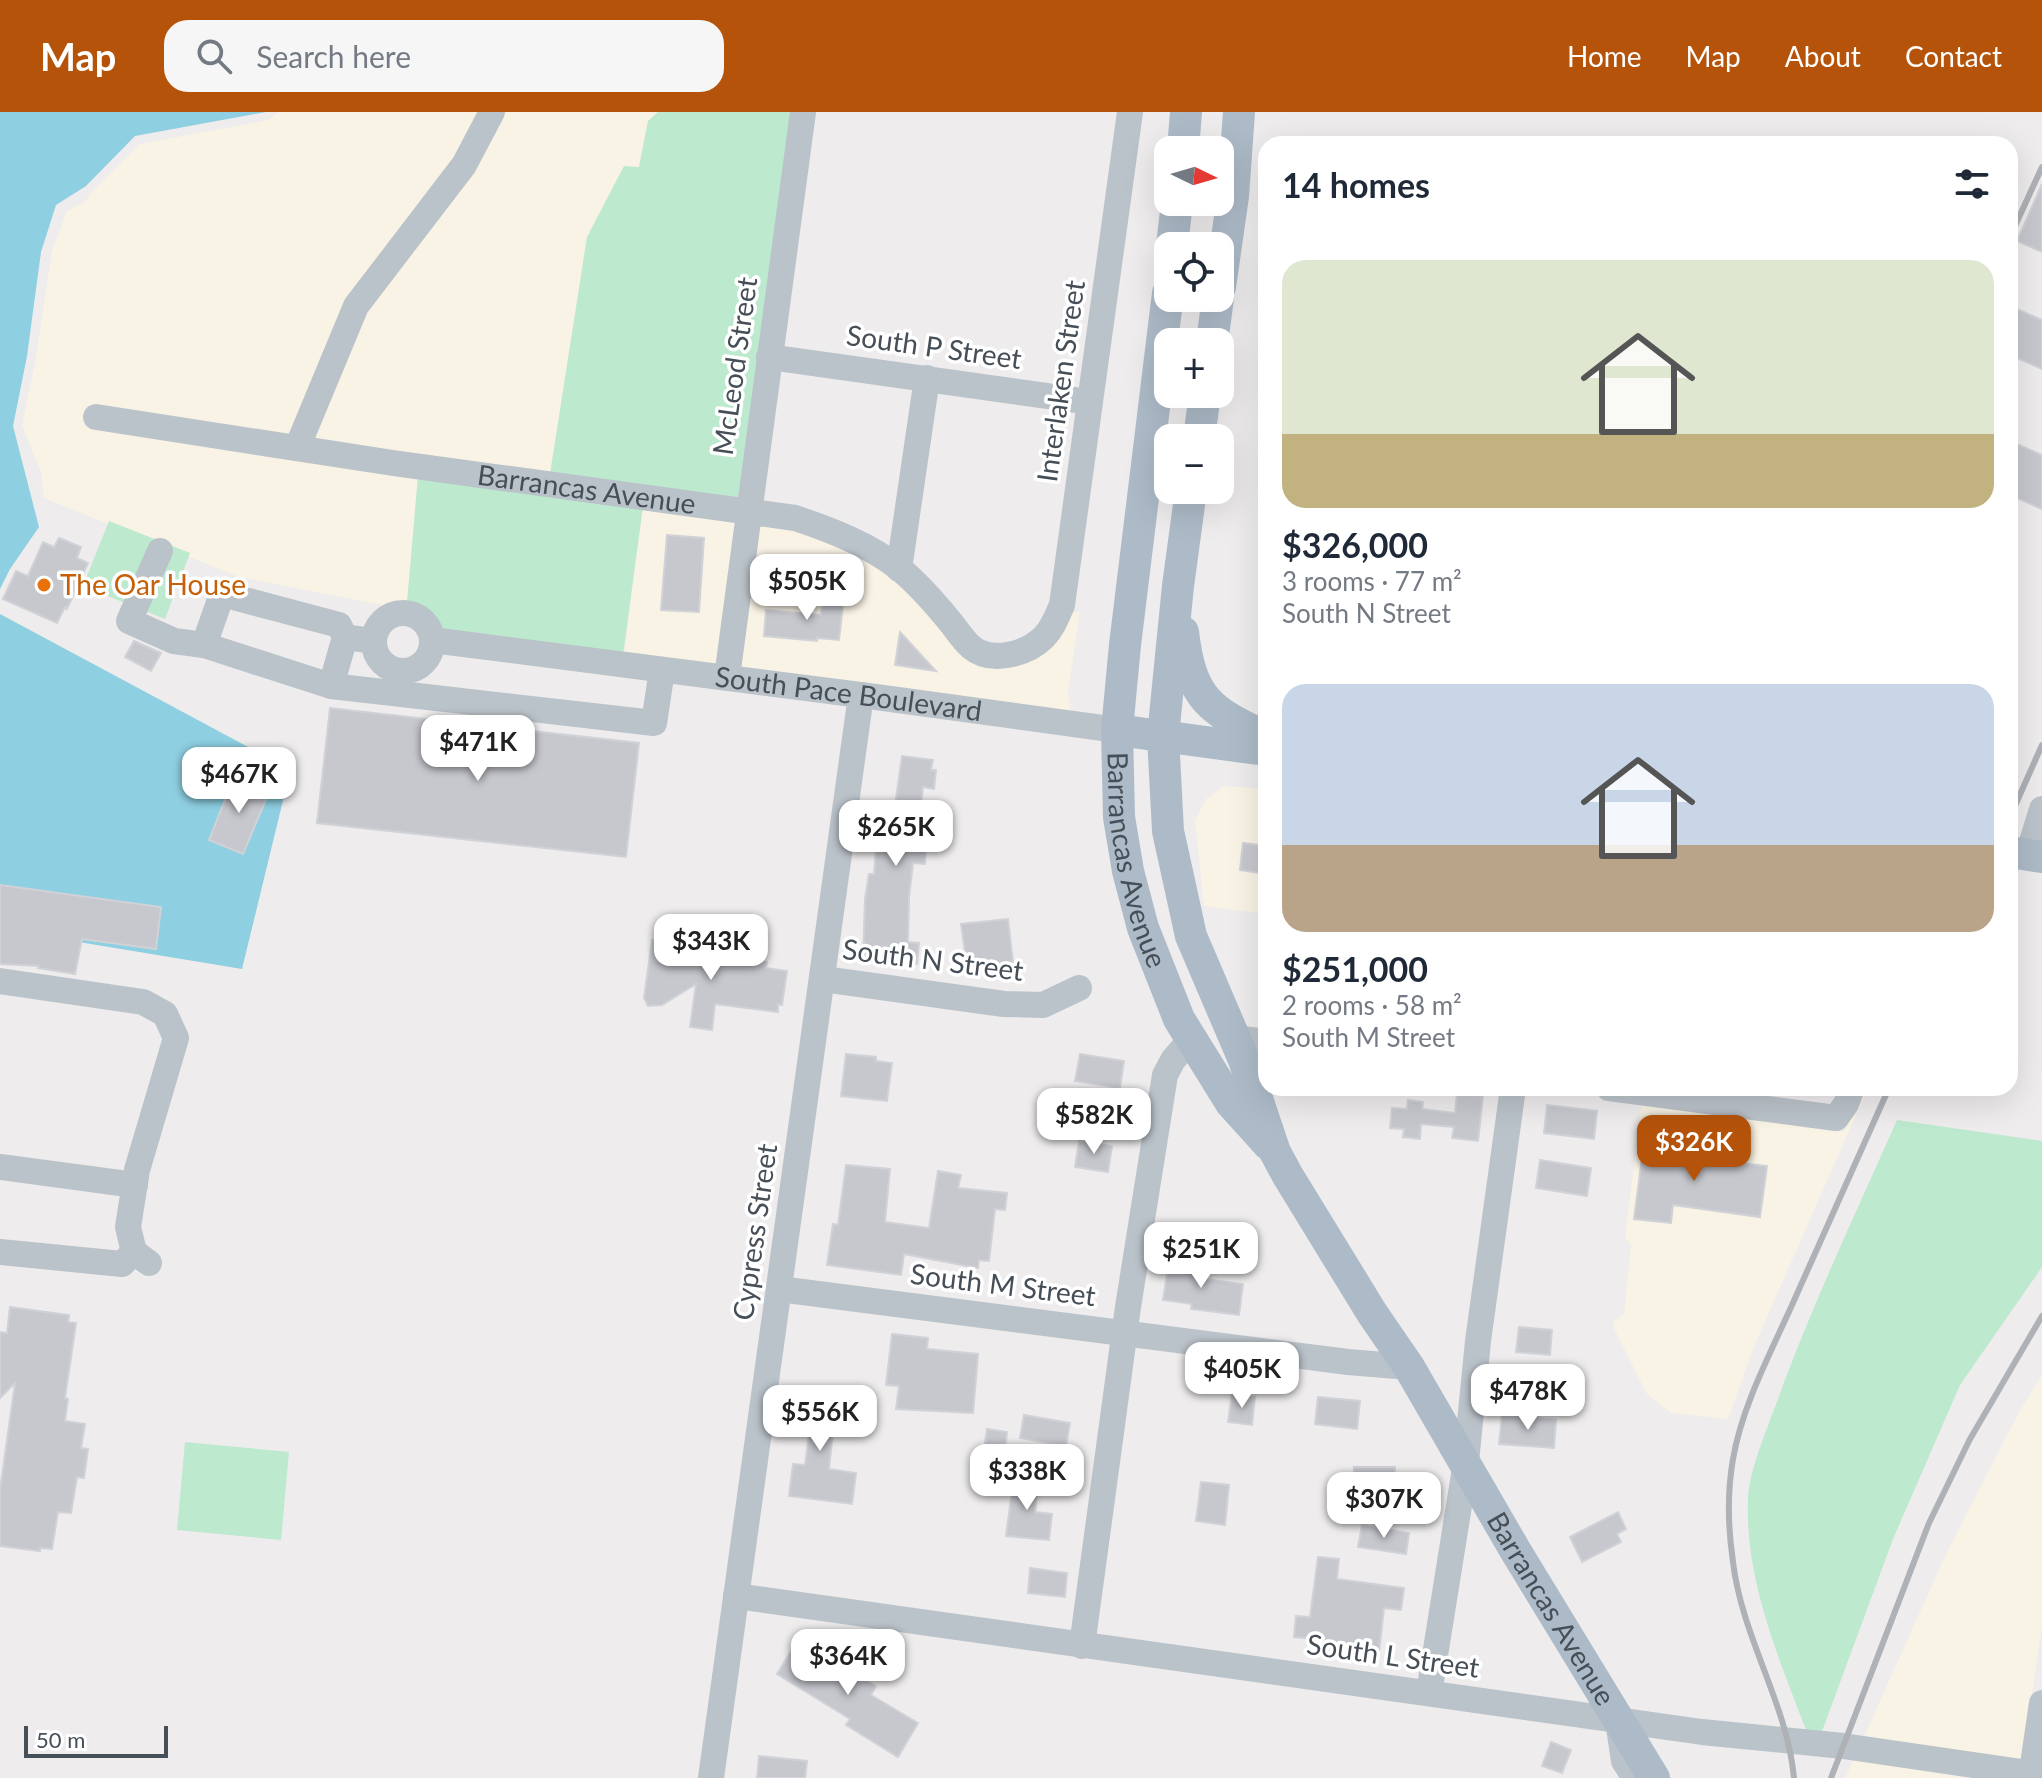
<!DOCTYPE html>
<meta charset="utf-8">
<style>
body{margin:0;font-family:Lato,sans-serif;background:#f6f6f7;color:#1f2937;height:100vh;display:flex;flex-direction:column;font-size:30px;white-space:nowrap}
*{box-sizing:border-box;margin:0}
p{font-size:26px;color:#747a83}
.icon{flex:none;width:44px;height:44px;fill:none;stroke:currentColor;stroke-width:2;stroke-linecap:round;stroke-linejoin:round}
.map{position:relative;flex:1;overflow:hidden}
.sheet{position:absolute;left:1258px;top:24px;width:760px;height:960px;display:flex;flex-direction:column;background:#fff;border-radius:24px;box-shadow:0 8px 32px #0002}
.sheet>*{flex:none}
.needle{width:52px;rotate:95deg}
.fabs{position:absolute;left:1154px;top:24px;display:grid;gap:16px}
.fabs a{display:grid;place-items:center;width:80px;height:80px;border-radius:16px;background:#fff;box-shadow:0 8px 32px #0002;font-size:40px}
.scale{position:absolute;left:24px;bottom:20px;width:144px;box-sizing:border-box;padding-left:8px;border:4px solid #464f57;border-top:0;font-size:22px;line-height:28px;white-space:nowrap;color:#464f57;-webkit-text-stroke:6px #fff;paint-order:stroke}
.price{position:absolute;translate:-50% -68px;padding:0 18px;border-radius:16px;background:#fff;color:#222;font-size:26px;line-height:52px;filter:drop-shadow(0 2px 4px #0008)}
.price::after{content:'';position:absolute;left:50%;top:48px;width:24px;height:18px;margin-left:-12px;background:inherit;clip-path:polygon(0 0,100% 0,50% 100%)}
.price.current{background:#b45309;color:#fff}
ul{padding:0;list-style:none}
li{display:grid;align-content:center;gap:16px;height:424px;padding:0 24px}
li span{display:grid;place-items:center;height:248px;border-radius:24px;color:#555}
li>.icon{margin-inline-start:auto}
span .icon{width:144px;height:144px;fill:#fffc;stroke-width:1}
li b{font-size:34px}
h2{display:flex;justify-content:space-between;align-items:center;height:96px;padding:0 24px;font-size:34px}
header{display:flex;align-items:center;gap:48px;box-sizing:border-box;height:112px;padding:0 40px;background:#b45309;color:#fff}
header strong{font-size:38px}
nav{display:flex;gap:44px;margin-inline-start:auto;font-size:28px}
.search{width:560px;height:72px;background:#f6f6f7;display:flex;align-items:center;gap:20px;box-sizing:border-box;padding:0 28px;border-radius:24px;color:#747a83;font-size:30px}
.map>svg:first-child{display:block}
.commercial{fill:#f9f3e5}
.green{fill:#bde9ce}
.water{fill:#8ecfe1}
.building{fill:#c7c8ce;stroke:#d0d2d7;stroke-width:2}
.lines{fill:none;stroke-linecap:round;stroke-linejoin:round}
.minor{stroke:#bbc3ca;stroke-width:26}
.major{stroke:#adbbc8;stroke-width:32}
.rail{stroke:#aeb1b5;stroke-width:6}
.food-dot{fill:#e8710a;stroke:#fff;stroke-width:3}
.labels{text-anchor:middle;stroke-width:7;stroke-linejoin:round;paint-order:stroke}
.street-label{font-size:28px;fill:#464f57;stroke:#fff}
.food-label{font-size:28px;fill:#c56008;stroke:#fff;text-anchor:start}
</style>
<header>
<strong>Map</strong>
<div class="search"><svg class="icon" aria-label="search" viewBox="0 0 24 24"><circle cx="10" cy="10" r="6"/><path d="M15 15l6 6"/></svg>Search here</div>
<nav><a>Home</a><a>Map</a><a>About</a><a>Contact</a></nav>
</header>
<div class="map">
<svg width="2042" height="1666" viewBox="0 0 2042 1666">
<rect width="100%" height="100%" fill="#eeecec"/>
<!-- commercial -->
<g class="commercial">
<path d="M279 0H658L648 9 639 55 587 125 550 362 86 294 84 313 418 364 407 491 388 494 239 465 44 386 41 360 22 313 36 245 52 139 67 99 85 90 90 82 140 32 268 8Z"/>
<path d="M643 394 736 406 718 555 624 543Z"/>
<path d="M758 410 823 425 888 461 887 465 894 466 980 550 1070 501 1080 500 1068 580 1071 602 740 557Z"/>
<path d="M1224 674 1266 677V802L1204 794 1195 708 1206 687Z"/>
<path d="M1864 976H1868L1755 1232 1728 1307 1671 1301 1647 1282 1613 1214 1614 1209 1624 1202 1631 1133 1625 1126 1642 990 1833 1016 1840 1020 1846 1017Z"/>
<path d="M2042 1263V1513L2022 1651 1863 1627 1946 1442 2018 1302Z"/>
<path d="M1855 1645 1992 1666H1845Z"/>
</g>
<!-- green -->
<g class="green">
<path d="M658 0H792L738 387 550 362 587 125 624 54 639 55 648 9Z"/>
<path d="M418 364 643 394 623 543 441 520C435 503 424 496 407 491Z"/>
<path d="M109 409 190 441 165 507 83 474Z"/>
<path d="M1897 1008 2042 1029V1155L1960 1273 1893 1427 1821 1622 1806 1618C1778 1544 1745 1468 1748 1388 1748 1363 1766 1319 1775 1295 1810 1197 1855 1103 1897 1008Z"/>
<path d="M185 1330 289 1340 281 1428 177 1418Z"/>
</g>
<!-- water -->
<g class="water">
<path d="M0 0H266L135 24 86 74 56 93 41 140 27 244 13 314 39 415 10 457 0 477Z"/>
<path d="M0 502 250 636 243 662 286 676 242 857 0 817Z"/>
</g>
<!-- building -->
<g class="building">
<path d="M2042 72V140L2017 129Z"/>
<path d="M2010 194 2042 208V257L2010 243Z"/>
<path d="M2010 329 2042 343V397L2010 383Z"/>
<path d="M667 423 704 426 699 500 661 498Z"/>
<path d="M59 426 81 435 77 446 88 451 67 497 65 495 57 511 3 487 16 459 28 464 43 430 54 435Z"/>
<path d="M823 482 844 484 839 528 817 526V529L764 524 766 498 821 503Z"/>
<path d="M900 520 936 559 895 553Z"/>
<path d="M134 529 161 541 151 559 125 545Z"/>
<path d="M330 596 639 631 626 745 317 711Z"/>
<path d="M902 644 933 648 931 658H936L934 677 923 675 917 731 926 732 925 752 913 751 909 785 908 830 919 831 917 852 863 848 865 787 869 762H874L880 692 895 694Z"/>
<path d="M235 663 270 678 243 742 209 728Z"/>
<path d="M1243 731 1266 734V762L1240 758Z"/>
<path d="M0 773 161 795 156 837 82 827 75 862 38 856 39 854 0 852Z"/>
<path d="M1008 807 1013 850 987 853 988 860 968 862 961 812Z"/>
<path d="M652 828 678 831 677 837 767 850 766 856 787 859 782 893 778 892V900L715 892 712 918 690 915 696 872 662 893 648 894 644 886Z"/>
<path d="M846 942 876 945V949L892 951 887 989 841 984Z"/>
<path d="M1080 942 1124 949 1120 976 1075 969Z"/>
<path d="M1457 981 1483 984 1478 1029 1452 1026 1454 1015 1421 1012 1420 1027 1403 1025 1404 1017 1390 1016 1392 996 1407 997 1408 988 1423 990 1422 997 1455 1001Z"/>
<path d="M1547 993 1597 999 1594 1027 1544 1021Z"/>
<path d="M1645 1022 1679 1026 1677 1043 1767 1054 1760 1105 1673 1093 1671 1111 1634 1107Z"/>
<path d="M1079 1029 1112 1034 1108 1060 1075 1055Z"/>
<path d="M1540 1048 1591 1056 1587 1084 1536 1076Z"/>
<path d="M846 1053 890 1057 885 1110 929 1116 938 1059 961 1063 958 1076 1007 1081 1005 1098 995 1097 989 1149 979 1148 978 1156 904 1142 901 1163 827 1153 833 1112 838 1113Z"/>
<path d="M1169 1148 1199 1152 1197 1166 1243 1172 1239 1203 1191 1197 1192 1192 1163 1188Z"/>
<path d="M10 1195 69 1203 68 1210 76 1211 65 1286 68 1287 65 1309 85 1312 81 1336 88 1337 84 1366 77 1365 71 1401 58 1400 52 1437 40 1436V1439L0 1434V1378L15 1271 0 1286V1220L7 1221Z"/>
<path d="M1519 1215 1552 1218 1550 1243 1516 1240Z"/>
<path d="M892 1222 928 1226 927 1237 978 1242 973 1301 896 1297 899 1274 886 1273Z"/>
<path d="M801 1277 837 1281 829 1357 856 1361 852 1392 789 1384 793 1352 805 1353 810 1313 798 1311Z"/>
<path d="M1232 1282 1255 1285 1252 1313 1228 1310Z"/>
<path d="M1318 1285 1360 1289 1357 1317 1315 1312Z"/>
<path d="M1024 1303 1070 1311 1066 1334 1020 1326Z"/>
<path d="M1502 1303 1556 1308 1554 1336 1499 1332Z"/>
<path d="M987 1317 1007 1320 1004 1348 983 1345Z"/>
<path d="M1354 1355H1395L1394 1384 1353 1383Z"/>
<path d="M1014 1364 1029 1365V1370L1038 1371 1035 1400 1052 1402 1049 1428 1006 1424Z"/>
<path d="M1201 1370 1229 1373 1225 1413 1196 1409Z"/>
<path d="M1618 1400 1626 1417 1617 1422 1621 1430 1582 1450 1570 1425Z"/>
<path d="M1362 1413 1409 1421 1406 1442 1358 1435Z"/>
<path d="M1318 1445 1339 1447 1337 1467 1404 1476 1401 1498 1384 1496 1379 1540 1325 1533V1528L1294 1525 1296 1504 1310 1505Z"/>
<path d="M1030 1456 1067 1461 1065 1485 1028 1481Z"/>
<path d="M798 1528 876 1574 871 1583 918 1611 898 1645 846 1613 850 1607 777 1562Z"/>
<path d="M1551 1630 1571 1638 1562 1661 1542 1654Z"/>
<path d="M759 1644 807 1649 805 1666H757Z"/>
</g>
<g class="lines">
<!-- minor -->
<g class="minor">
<path d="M769 245 1090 290"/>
<path id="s1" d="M96 305 393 351 795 406C831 418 870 433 900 457 917 471 933 489 947 506 955 515 962 527 971 535 991 552 1027 542 1044 525 1053 516 1057 504 1062 493L1130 0"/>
<path d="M297 336 356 194 464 53 492 0"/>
<path d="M160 439 129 509 174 529 204 533 331 574"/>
<path d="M899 457 927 266"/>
<circle cx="403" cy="530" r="29"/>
<path id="s2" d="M432 528 876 585 1117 618"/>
<path d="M373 529 345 525 331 574 654 611 662 558"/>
<path d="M204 533 222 482 339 513 345 525"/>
<path d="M727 565 803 0"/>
<path d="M2028 743 2042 697"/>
<path d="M823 867 1004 892 1043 893 1079 876"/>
<path d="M0 869 143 890 165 902 176 926 137 1058 128 1115 134 1140 149 1151"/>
<path d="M1234 926 1266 930"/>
<path d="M1609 976 1836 1006 1846 992 1852 976"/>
<path d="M0 1055 135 1073"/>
<path d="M0 1140 122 1152 134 1140"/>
<path d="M779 1177 1348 1250 1409 1255"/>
<path d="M736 1484 1702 1620 1843 1634 2042 1663"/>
<path d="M1082 1534 1128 1195 1165 963 1173 948 1191 927"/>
<path d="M1429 1581 1466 1350 1478 1229 1513 976"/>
<path d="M1619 1615 1624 1649 1635 1666"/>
<path d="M711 1666 861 583"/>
<path d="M2031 1666 2042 1591"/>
</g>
<!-- major -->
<g class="major">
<path d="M1183 38 1186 0"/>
<path d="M1172 134 1177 90"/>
<path d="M1220 175 1233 84 1239 0"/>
<path id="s3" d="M1168 181 1125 533 1117 618 1119 705 1128 759 1143 816 1179 907 1231 991 1268 1032"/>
<path d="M1212 230 1218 186"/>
<path d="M1199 326 1205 282"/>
<path id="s4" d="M1191 378 1178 474 1163 624 1168 719 1191 824 1244 948 1275 1040 1288 1064 1372 1201 1409 1255 1515 1438 1654 1666"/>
<path d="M1183 520C1191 586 1208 598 1266 625"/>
<path d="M1117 618 1266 638"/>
<path d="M2010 740 2042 745"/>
</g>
<!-- rail -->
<g class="rail">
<path d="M2010 125 2042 55"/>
<path d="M2010 705 2042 633"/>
<path d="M1794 1666C1787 1591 1742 1526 1733 1450 1728 1416 1727 1381 1733 1347 1742 1294 1770 1242 1792 1193 1824 1121 1857 1048 1889 976"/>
<path d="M1831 1666 1929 1411 1970 1327 2042 1204"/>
</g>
</g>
<!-- markers -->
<circle class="food-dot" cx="44" cy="473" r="8"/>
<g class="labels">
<!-- street labels -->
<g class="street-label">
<text transform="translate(934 235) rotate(8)" y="10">South P Street</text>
<text transform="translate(735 254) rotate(-82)" y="10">McLeod Street</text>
<text transform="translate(1061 269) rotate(-82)" y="10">Interlaken Street</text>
<text dy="10" stroke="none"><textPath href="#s1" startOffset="496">Barrancas Avenue</textPath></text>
<text dy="10" stroke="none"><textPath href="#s2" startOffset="420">South Pace Boulevard</textPath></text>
<text dy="10" stroke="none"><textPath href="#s3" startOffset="572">Barrancas Avenue</textPath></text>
<text transform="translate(933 848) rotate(7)" y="10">South N Street</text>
<text transform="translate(755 1120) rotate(-82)" y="10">Cypress Street</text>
<text transform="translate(1003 1173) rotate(7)" y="10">South M Street</text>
<text dy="10" stroke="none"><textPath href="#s4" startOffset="1216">Barrancas Avenue</textPath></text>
<text transform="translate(1393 1544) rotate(8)" y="10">South L Street</text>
</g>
<!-- food labels -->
<g class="food-label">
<text x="60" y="483">The Oar House</text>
</g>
</g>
</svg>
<div class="fabs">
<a><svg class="needle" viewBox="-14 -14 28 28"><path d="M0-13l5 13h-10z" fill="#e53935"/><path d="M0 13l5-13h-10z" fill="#747a83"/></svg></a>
<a><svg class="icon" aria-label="locate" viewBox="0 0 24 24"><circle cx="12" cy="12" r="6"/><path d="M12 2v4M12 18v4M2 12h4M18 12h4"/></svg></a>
<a>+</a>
<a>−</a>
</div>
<div class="scale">50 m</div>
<b class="price" style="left:807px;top:510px">$505K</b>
<b class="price" style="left:478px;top:671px">$471K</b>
<b class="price" style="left:239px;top:703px">$467K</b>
<b class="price" style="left:896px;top:756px">$265K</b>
<b class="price" style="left:711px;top:870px">$343K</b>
<b class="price" style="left:1094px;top:1044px">$582K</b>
<b class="price current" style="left:1694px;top:1071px">$326K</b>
<b class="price" style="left:1201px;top:1178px">$251K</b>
<b class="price" style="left:1242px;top:1298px">$405K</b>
<b class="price" style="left:1528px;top:1320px">$478K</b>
<b class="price" style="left:820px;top:1341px">$556K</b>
<b class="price" style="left:1027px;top:1400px">$338K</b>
<b class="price" style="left:1384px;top:1428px">$307K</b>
<b class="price" style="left:848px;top:1585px">$364K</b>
<section class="sheet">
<h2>14 homes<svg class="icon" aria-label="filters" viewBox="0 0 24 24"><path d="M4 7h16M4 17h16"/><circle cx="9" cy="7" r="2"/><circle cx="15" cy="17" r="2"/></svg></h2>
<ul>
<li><span style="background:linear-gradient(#dfe7d0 70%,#c2b280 0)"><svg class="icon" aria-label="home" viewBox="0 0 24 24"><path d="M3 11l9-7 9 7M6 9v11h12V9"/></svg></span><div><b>$326,000</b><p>3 rooms · 77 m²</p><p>South N Street</p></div></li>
<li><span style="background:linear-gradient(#c9d6e8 65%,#b9a48a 0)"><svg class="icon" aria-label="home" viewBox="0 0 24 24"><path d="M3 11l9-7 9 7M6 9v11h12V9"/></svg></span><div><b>$251,000</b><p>2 rooms · 58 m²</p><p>South M Street</p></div></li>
</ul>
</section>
</div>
